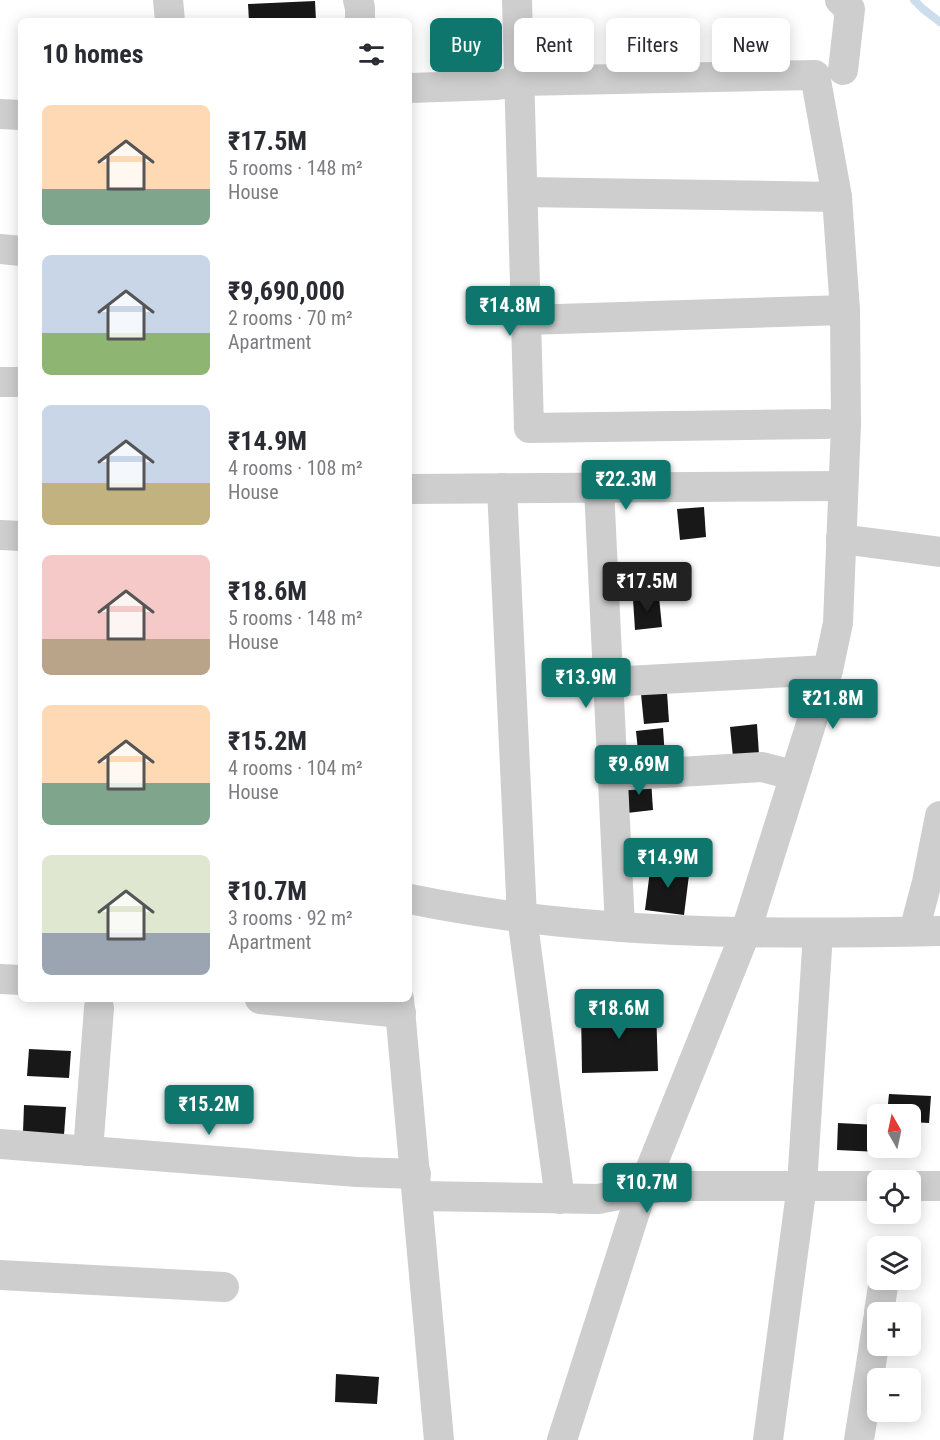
<!DOCTYPE html>
<meta charset="utf-8">
<style>
body{margin:0;font-family:"Roboto Condensed",sans-serif;background:#f7f7f7;color:#2b2b33;height:100vh;display:flex;flex-direction:column;font-size:22px;white-space:nowrap}
*{box-sizing:border-box;margin:0}
p{font-size:20px;color:#7c7c81}
.icon{flex:none;width:33px;height:33px;fill:none;stroke:currentColor;stroke-width:2;stroke-linecap:round;stroke-linejoin:round}
.map{position:relative;flex:1;overflow:hidden}
.side{position:absolute;left:18px;top:18px;width:394px;height:984px;display:flex;flex-direction:column;background:#fff;border-radius:9px;box-shadow:0 3px 15px #0003}
.side>*{flex:none}
.hud{position:absolute;left:430px;top:18px;width:418px;height:54px;display:flex;gap:12px}
.needle{width:39px;rotate:351deg}
.fabs{position:absolute;left:867px;top:1104px;display:grid;gap:12px}
.fabs a{display:grid;place-items:center;width:54px;height:54px;border-radius:9px;background:#fff;box-shadow:0 3px 15px #0003;font-size:30px}
.price{position:absolute;translate:-50% -51px;padding:0 14px;border-radius:6px;background:#0f766e;color:#fff;font-size:20px;line-height:39px;filter:drop-shadow(0 2px 3px #0008)}
.price::after{content:'';position:absolute;left:50%;top:36px;width:18px;height:14px;margin-left:-9px;background:inherit;clip-path:polygon(0 0,100% 0,50% 100%)}
.price.current{background:#222;color:#fff}
ul{padding:0;list-style:none}
li{display:flex;align-items:center;gap:18px;height:150px;padding:0 24px}
li span{display:grid;place-items:center;flex:none;width:168px;height:120px;border-radius:9px;color:#555}
li>.icon{margin-inline-start:auto}
span .icon{width:72px;height:72px;fill:#fffc;stroke-width:1}
li b{font-size:26px}
h2{display:flex;justify-content:space-between;align-items:center;height:72px;padding:0 24px;font-size:26px}
.chip{padding:0 21px;border-radius:9px;background:#fff;box-shadow:0 3px 15px #0003;font-size:21px;line-height:54px}
.chip.current{background:#0f766e;color:#fff}
.map>svg:first-child{display:block}
.lines{fill:none;stroke-linecap:round;stroke-linejoin:round}
.stream{stroke:#ccddec;stroke-width:8}
.building{fill:#181818}
.street{stroke:#cecece;stroke-width:30}
</style>
<div class="map">
<svg width="940" height="1440" viewBox="0 0 940 1440">
<rect width="100%" height="100%" fill="#fff"/>
<g class="lines">
<!-- stream -->
<path class="stream" d="M914 0 923 9 940 22"/>
</g>
<!-- building -->
<g class="building">
<path d="M315 1 316 21H249L248 4Z"/>
<path d="M704 507 706 537 680 540 677 509Z"/>
<path d="M659 597 662 627 635 630 633 599Z"/>
<path d="M667 692 669 722 644 724 641 694Z"/>
<path d="M757 724 759 755 733 757 730 727Z"/>
<path d="M663 728 665 758 639 761 636 731Z"/>
<path d="M651 780 653 810 627 813 625 782Z"/>
<path d="M651 863 690 867 684 915 645 910Z"/>
<path d="M656 1008 658 1071 582 1073 581 1009Z"/>
<path d="M29 1049 71 1051 69 1078 27 1076Z"/>
<path d="M889 1094 931 1096 929 1123 910 1122V1114H887Z"/>
<path d="M24 1105 66 1107 64 1135 23 1132Z"/>
<path d="M838 1123 878 1125 879 1152 837 1150Z"/>
<path d="M336 1374 379 1377 377 1404 335 1402Z"/>
</g>
<g class="lines">
<!-- street -->
<g class="street">
<path d="M168 0 170 21"/>
<path d="M358 0 360 8V21"/>
<path d="M517 0 526 320 845 310"/>
<path d="M840 0 850 9 843 70"/>
<path d="M410 88 497 85 520 81 815 75 837 197 845 310 846 425 838 623 828 670 608 682"/>
<path d="M0 114 21 115"/>
<path d="M523 192 837 197"/>
<path d="M0 249 21 251"/>
<path d="M526 320 529 428 826 424"/>
<path d="M0 382H21"/>
<path d="M502 488 522 917 560 1199"/>
<path d="M599 488 620 927"/>
<path d="M410 489 842 486"/>
<path d="M0 535 21 536"/>
<path d="M841 539 940 552"/>
<path d="M613 776 762 767 793 775"/>
<path d="M410 899C584 935 763 935 940 931"/>
<path d="M914 931 927 882 940 816"/>
<path d="M0 979 21 980"/>
<path d="M260 999 401 1013"/>
<path d="M399 999 439 1440"/>
<path d="M0 1144 357 1172 416 1174"/>
<path d="M88 1151 99 1008"/>
<path d="M910 1186H940"/>
<path d="M418 1196 598 1199 665 1186H878"/>
<path d="M0 1275 224 1287"/>
<path d="M879 1312 884 1280"/>
<path d="M562 1440 642 1190 745 934 828 670"/>
<path d="M768 1440 802 1185 818 933"/>
<path d="M859 1440 878 1320"/>
</g>
</g>
</svg>
<div class="fabs">
<a><svg class="needle" viewBox="-14 -14 28 28"><path d="M0-13l5 13h-10z" fill="#e53935"/><path d="M0 13l5-13h-10z" fill="#7c7c81"/></svg></a>
<a><svg class="icon" aria-label="locate" viewBox="0 0 24 24"><circle cx="12" cy="12" r="6"/><path d="M12 2v4M12 18v4M2 12h4M18 12h4"/></svg></a>
<a><svg class="icon" aria-label="layers" viewBox="0 0 24 24"><path d="M12 4l9 5-9 5-9-5zM3 14l9 5 9-5"/></svg></a>
<a>+</a>
<a>−</a>
</div>
<b class="price" style="left:510px;top:337px">₹14.8M</b>
<b class="price" style="left:626px;top:511px">₹22.3M</b>
<b class="price current" style="left:647px;top:613px">₹17.5M</b>
<b class="price" style="left:586px;top:709px">₹13.9M</b>
<b class="price" style="left:833px;top:730px">₹21.8M</b>
<b class="price" style="left:639px;top:796px">₹9.69M</b>
<b class="price" style="left:668px;top:889px">₹14.9M</b>
<b class="price" style="left:619px;top:1040px">₹18.6M</b>
<b class="price" style="left:209px;top:1136px">₹15.2M</b>
<b class="price" style="left:647px;top:1214px">₹10.7M</b>
<div class="hud">
<a class="chip current">Buy</a>
<a class="chip">Rent</a>
<a class="chip">Filters</a>
<a class="chip">New</a>
</div>
<section class="side">
<h2>10 homes<svg class="icon" aria-label="filters" viewBox="0 0 24 24"><path d="M4 7h16M4 17h16"/><circle cx="9" cy="7" r="2"/><circle cx="15" cy="17" r="2"/></svg></h2>
<ul>
<li><span style="background:linear-gradient(#ffd9b3 70%,#7fa58c 0)"><svg class="icon" aria-label="home" viewBox="0 0 24 24"><path d="M3 11l9-7 9 7M6 9v11h12V9"/></svg></span><div><b>₹17.5M</b><p>5 rooms · 148 m²</p><p>House</p></div></li>
<li><span style="background:linear-gradient(#c9d6e8 65%,#8fb573 0)"><svg class="icon" aria-label="home" viewBox="0 0 24 24"><path d="M3 11l9-7 9 7M6 9v11h12V9"/></svg></span><div><b>₹9,690,000</b><p>2 rooms · 70 m²</p><p>Apartment</p></div></li>
<li><span style="background:linear-gradient(#c9d6e8 65%,#c2b280 0)"><svg class="icon" aria-label="home" viewBox="0 0 24 24"><path d="M3 11l9-7 9 7M6 9v11h12V9"/></svg></span><div><b>₹14.9M</b><p>4 rooms · 108 m²</p><p>House</p></div></li>
<li><span style="background:linear-gradient(#f6c9c9 70%,#b9a48a 0)"><svg class="icon" aria-label="home" viewBox="0 0 24 24"><path d="M3 11l9-7 9 7M6 9v11h12V9"/></svg></span><div><b>₹18.6M</b><p>5 rooms · 148 m²</p><p>House</p></div></li>
<li><span style="background:linear-gradient(#ffd9b3 65%,#7fa58c 0)"><svg class="icon" aria-label="home" viewBox="0 0 24 24"><path d="M3 11l9-7 9 7M6 9v11h12V9"/></svg></span><div><b>₹15.2M</b><p>4 rooms · 104 m²</p><p>House</p></div></li>
<li><span style="background:linear-gradient(#dfe7d0 65%,#9aa5b1 0)"><svg class="icon" aria-label="home" viewBox="0 0 24 24"><path d="M3 11l9-7 9 7M6 9v11h12V9"/></svg></span><div><b>₹10.7M</b><p>3 rooms · 92 m²</p><p>Apartment</p></div></li>
</ul>
</section>
</div>
